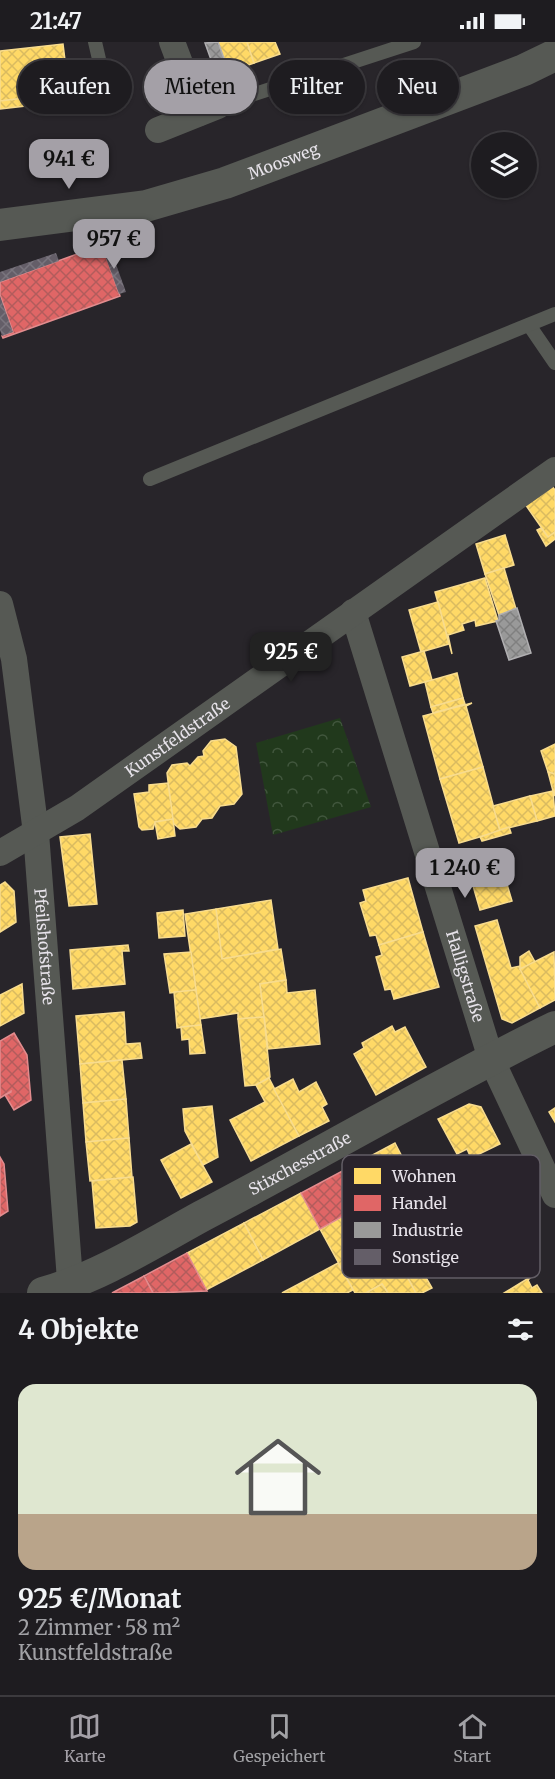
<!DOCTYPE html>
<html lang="de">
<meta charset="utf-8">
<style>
body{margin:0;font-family:Merriweather,serif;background:#262529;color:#f1f3f6;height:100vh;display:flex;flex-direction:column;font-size:22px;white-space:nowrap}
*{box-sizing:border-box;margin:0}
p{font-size:20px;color:#a1a1a5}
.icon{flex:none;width:33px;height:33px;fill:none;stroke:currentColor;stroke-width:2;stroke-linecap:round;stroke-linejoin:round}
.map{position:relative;height:1251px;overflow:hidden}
.panel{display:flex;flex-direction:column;background:#1e1c20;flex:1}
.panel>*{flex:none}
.hud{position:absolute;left:18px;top:18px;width:519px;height:54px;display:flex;gap:12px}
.controls{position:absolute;left:471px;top:90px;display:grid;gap:12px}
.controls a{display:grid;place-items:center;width:66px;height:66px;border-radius:50%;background:#1e1c20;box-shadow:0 2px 4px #0004,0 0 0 2px #3c3a3e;font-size:30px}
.price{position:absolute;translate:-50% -51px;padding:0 14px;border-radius:12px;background:#a4a0a7;color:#111;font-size:20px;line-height:39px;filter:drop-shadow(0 2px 3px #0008)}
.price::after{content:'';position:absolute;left:50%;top:36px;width:18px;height:14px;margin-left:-9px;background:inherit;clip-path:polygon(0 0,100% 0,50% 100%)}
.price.on{background:#222;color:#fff}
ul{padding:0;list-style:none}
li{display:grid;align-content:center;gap:12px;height:318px;padding:0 18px}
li+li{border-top:2px solid #3c3a3e}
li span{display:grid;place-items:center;height:186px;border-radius:18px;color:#555}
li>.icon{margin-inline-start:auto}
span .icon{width:108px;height:108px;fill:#fffc;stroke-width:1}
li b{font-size:26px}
h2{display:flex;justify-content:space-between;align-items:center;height:72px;padding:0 18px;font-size:26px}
.tag{padding:0 21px;border-radius:27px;background:#1e1c20;box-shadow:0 2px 4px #0004,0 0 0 2px #3c3a3e;font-size:21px;line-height:54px}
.tag.on{background:#a4a0a7;color:#111}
.status{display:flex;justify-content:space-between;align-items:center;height:42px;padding:0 30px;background:#1e1c20;direction:ltr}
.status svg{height:16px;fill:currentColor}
.dock{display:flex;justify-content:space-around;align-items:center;height:84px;border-top:2px solid #3c3a3e;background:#1e1c20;font-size:16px;color:#a1a1a5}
.dock a{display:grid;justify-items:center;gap:3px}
.dock .on{color:#a4a0a7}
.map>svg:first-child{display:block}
.park{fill:url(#park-crowns)}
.homes{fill:url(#homes-cross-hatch);stroke:#f8dc8e;stroke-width:1.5}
.shops{fill:url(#shops-cross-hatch);stroke:#e28c8e;stroke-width:1.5}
.industry{fill:url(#industry-cross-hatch);stroke:#b0afb1;stroke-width:1.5}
.building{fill:url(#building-cross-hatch)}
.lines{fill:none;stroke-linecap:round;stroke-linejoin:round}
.service{stroke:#565954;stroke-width:14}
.minor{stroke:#565954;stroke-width:26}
.tertiary{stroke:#565954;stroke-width:32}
.labels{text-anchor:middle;stroke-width:6;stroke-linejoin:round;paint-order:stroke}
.street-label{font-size:16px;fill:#e7e3ea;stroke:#29232c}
.key{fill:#29232c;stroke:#625d65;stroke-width:1.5}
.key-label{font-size:16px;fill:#e7e3ea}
</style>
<div class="status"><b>21:47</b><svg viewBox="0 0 49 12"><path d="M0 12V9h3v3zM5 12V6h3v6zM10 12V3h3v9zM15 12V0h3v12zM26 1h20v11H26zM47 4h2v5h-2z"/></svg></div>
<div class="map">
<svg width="555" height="1251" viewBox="0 0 555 1251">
<defs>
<pattern id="park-crowns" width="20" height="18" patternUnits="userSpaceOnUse" patternTransform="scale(1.5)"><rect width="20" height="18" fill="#21391c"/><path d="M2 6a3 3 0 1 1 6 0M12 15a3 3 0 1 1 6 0" fill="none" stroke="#41563d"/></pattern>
<pattern id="homes-cross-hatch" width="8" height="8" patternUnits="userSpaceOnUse" patternTransform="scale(1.5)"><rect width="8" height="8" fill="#ffd966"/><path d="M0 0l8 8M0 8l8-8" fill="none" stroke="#dabb60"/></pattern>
<pattern id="shops-cross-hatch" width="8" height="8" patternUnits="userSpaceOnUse" patternTransform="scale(1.5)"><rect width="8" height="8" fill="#e06666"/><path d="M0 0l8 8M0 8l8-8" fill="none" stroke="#b25c5c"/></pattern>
<pattern id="industry-cross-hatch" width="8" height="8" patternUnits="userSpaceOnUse" patternTransform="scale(1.5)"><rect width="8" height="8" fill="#999"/><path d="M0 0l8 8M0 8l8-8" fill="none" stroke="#808080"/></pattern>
<pattern id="building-cross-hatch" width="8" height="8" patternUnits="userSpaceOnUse" patternTransform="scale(1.5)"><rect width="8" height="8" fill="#645e68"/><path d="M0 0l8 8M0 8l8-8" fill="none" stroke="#7a757e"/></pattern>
</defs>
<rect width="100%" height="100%" fill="#28252a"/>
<!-- park -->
<path class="park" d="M340 676 371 765 273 793 256 701Z"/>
<!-- homes -->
<g class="homes">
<path d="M218 0H247L254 21 229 30Z"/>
<path d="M247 0H275L280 12 254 21Z"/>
<path d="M63 2 70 59 68 51 0 59V9Z"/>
<path d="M68 51 69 59 0 67V59Z"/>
<path d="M552 444 555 448V490L548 495 525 462Z"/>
<path d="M541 486 548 495 555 490V497L546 504 537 488Z"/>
<path d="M505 493 514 523 485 532 476 502Z"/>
<path d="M504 526 516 567 499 573 485 532Z"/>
<path d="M485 536 498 579 476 584 475 578 462 582 464 588 448 593 452 612 435 550Z"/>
<path d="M438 560 449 602 421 610 409 568Z"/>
<path d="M424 609 432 638 410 644 402 615Z"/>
<path d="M457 631 463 656 431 665 425 640Z"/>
<path d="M463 656 465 662 433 671 431 665Z"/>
<path d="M472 661 466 664 483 725 440 737 423 674Z"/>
<path d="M225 697 236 705 242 752 234 762 220 764 212 776 202 777 196 785 180 787 173 781 167 731 172 723 187 721 190 724 198 715 204 714 203 709 211 699Z"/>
<path d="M555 702V732L548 730 541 709Z"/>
<path d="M483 725 500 789 459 801 440 737Z"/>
<path d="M548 730 555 732V754L553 749Z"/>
<path d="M168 741 173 777 155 780 153 787 142 788 139 785 134 752 149 750V743Z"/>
<path d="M553 749 555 774 537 779 530 754Z"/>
<path d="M530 754 537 779 500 788 493 764Z"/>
<path d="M173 777 175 794 158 797 155 780Z"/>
<path d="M509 785 511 791 482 799 480 795Z"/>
<path d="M90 792 97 862 69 864 60 795Z"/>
<path d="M501 822 512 859 480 868 469 830Z"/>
<path d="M408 836 423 890 379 903 376 893 370 894 360 861 366 859 363 848Z"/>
<path d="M5 840 14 849 16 880 0 890V843Z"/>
<path d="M271 858 278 907 222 917 216 867Z"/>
<path d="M216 867 222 917 281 907 286 938 260 942 264 975 238 977V971L200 977 185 872Z"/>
<path d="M183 868 185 894 159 896 157 871Z"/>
<path d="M497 878 511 926 520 924 540 966 512 981 502 977 475 884Z"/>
<path d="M423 890 439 945 394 957 391 947 385 948 376 915 382 913 379 903Z"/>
<path d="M128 903 129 909H122L125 942 73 947 70 908Z"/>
<path d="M529 909 535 920 520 927V915Z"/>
<path d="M191 910 196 948 170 951 164 912Z"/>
<path d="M554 910 555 958 540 966 520 927Z"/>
<path d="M286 938 287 951 315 948 320 1002 268 1007 260 942Z"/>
<path d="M22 942 24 971 0 984V953Z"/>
<path d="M196 948 201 983 177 986 174 950Z"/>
<path d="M124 970 126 1002 140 1001 142 1016 80 1022 76 974Z"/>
<path d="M264 975 270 1035 256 1043 245 1044 238 977Z"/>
<path d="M201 983 205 1011 190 1012 189 997 182 998 181 985Z"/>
<path d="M392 984 395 990 405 985 426 1025 376 1053 354 1012 364 1006 362 1001Z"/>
<path d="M122 1018 126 1057 83 1061 80 1022Z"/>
<path d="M269 1036 299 1094 251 1119 230 1078 265 1060 256 1043Z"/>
<path d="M293 1037 299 1050 316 1040 327 1062 322 1065 329 1079 299 1094 274 1047Z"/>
<path d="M126 1057 129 1096 86 1100 83 1061Z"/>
<path d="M469 1062 481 1065 500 1102 471 1116 467 1107 457 1112 438 1077Z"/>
<path d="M212 1064 218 1115 203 1123 185 1089 183 1067Z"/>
<path d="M555 1066V1080L549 1070Z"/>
<path d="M129 1096 132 1135 90 1139 86 1100Z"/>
<path d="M395 1101 413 1136 381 1153 363 1118Z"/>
<path d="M191 1102 212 1140 181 1156 161 1118Z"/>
<path d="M133 1135 137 1180 130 1184 96 1186 92 1139Z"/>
<path d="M301 1151 320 1187 263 1218 244 1181Z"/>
<path d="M381 1153 398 1187 388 1193 395 1206 393 1208 416 1251H388L382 1242 366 1251H355L320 1187Z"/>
<path d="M244 1181 263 1218 206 1248 187 1211Z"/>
<path d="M405 1199 432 1246 422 1251H416L393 1208Z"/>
<path d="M338 1221 353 1248 347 1251H282Z"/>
<path d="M532 1234 528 1238 532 1246 537 1243 542 1251H504Z"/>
<path d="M382 1242 388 1251H366Z"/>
</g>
<!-- shops -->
<g class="shops">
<path d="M102 203 120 254 3 296 2 294 13 290 0 253V240Z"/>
<path d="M14 991 27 1013 31 1058 14 1068 5 1053 11 1050V1049L0 1056V999Z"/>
<path d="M0 1115 4 1122 8 1169 0 1174Z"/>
<path d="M363 1118 381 1153 320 1187 301 1151Z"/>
<path d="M187 1211 207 1249 153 1251 144 1234Z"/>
<path d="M144 1234 153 1251H112Z"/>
</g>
<!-- industry -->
<g class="industry">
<path d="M218 0 226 22 214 26 205 1Z"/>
<path d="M517 566 531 611 509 618 496 579 499 578V573Z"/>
</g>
<!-- building -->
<g class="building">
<path d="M109 203 126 250 119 252 102 205Z"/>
<path d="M56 211 59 219 0 240V230Z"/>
<path d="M0 254 13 290 2 294 0 288Z"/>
</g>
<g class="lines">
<!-- service -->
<g class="service">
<path d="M95 0 106 47"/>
<path d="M218 64 414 0"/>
<path d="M529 283 555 321"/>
<path d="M150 437 555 272"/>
</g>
<!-- minor -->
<g class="minor">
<path d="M172 0 199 71"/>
<path d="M158 88 218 64"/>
<path id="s1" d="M0 562 14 617 36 791 71 1251"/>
<path id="s2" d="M353 570 491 1017 555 1153"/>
<path id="s3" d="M0 811 77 766 555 428"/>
</g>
<!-- tertiary -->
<g class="tertiary">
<path id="s4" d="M0 183 146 164 225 141 524 28 555 13"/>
<path id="s5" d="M43 1251C99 1235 151 1202 202 1174 320 1112 435 1044 555 985"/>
</g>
</g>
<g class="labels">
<!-- street labels -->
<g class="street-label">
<text dy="6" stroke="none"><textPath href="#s4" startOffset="292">Moosweg</textPath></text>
<text dy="6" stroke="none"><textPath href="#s3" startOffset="212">Kunstfeldstraße</textPath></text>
<text dy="6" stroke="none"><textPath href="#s1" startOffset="346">Pfeilshofstraße</textPath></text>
<text dy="6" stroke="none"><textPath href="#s2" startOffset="381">Halligstraße</textPath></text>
<text dy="6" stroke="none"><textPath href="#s5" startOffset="288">Stixchesstraße</textPath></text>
</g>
</g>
<!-- legend -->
<rect x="342" y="1113" width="198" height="123" rx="9" class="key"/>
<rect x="354" y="1126" width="27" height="16" fill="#ffd966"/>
<rect x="354" y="1153" width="27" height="16" fill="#e06666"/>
<rect x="354" y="1180" width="27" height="16" fill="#999"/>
<rect x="354" y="1207" width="27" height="16" fill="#645e68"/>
<g class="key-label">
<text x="392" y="1140">Wohnen</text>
<text x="392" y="1167">Handel</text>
<text x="392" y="1194">Industrie</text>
<text x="392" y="1221">Sonstige</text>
</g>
</svg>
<div class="controls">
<a><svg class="icon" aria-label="layers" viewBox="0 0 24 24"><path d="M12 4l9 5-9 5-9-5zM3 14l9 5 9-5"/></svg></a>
</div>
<b class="price" style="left:69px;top:148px">941 €</b>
<b class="price" style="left:114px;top:228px">957 €</b>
<b class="price on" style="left:291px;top:641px">925 €</b>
<b class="price" style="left:465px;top:857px">1 240 €</b>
<div class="hud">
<a class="tag">Kaufen</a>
<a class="tag on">Mieten</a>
<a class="tag">Filter</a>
<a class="tag">Neu</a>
</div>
</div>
<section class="panel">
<h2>4 Objekte<svg class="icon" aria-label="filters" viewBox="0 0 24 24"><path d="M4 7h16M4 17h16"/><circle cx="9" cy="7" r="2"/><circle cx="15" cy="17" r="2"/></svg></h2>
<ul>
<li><span style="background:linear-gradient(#dfe7d0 70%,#b9a48a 0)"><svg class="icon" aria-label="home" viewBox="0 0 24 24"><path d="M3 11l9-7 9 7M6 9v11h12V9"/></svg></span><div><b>925 €/Monat</b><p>2 Zimmer · 58 m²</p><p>Kunstfeldstraße</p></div></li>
</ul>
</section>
<nav class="dock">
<a class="on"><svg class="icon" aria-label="map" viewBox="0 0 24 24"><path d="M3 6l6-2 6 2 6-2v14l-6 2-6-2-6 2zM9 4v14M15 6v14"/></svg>Karte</a>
<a><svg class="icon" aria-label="saved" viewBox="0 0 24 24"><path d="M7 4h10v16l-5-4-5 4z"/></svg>Gespeichert</a>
<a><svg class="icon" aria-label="home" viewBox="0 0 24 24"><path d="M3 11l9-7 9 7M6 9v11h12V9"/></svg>Start</a>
</nav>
